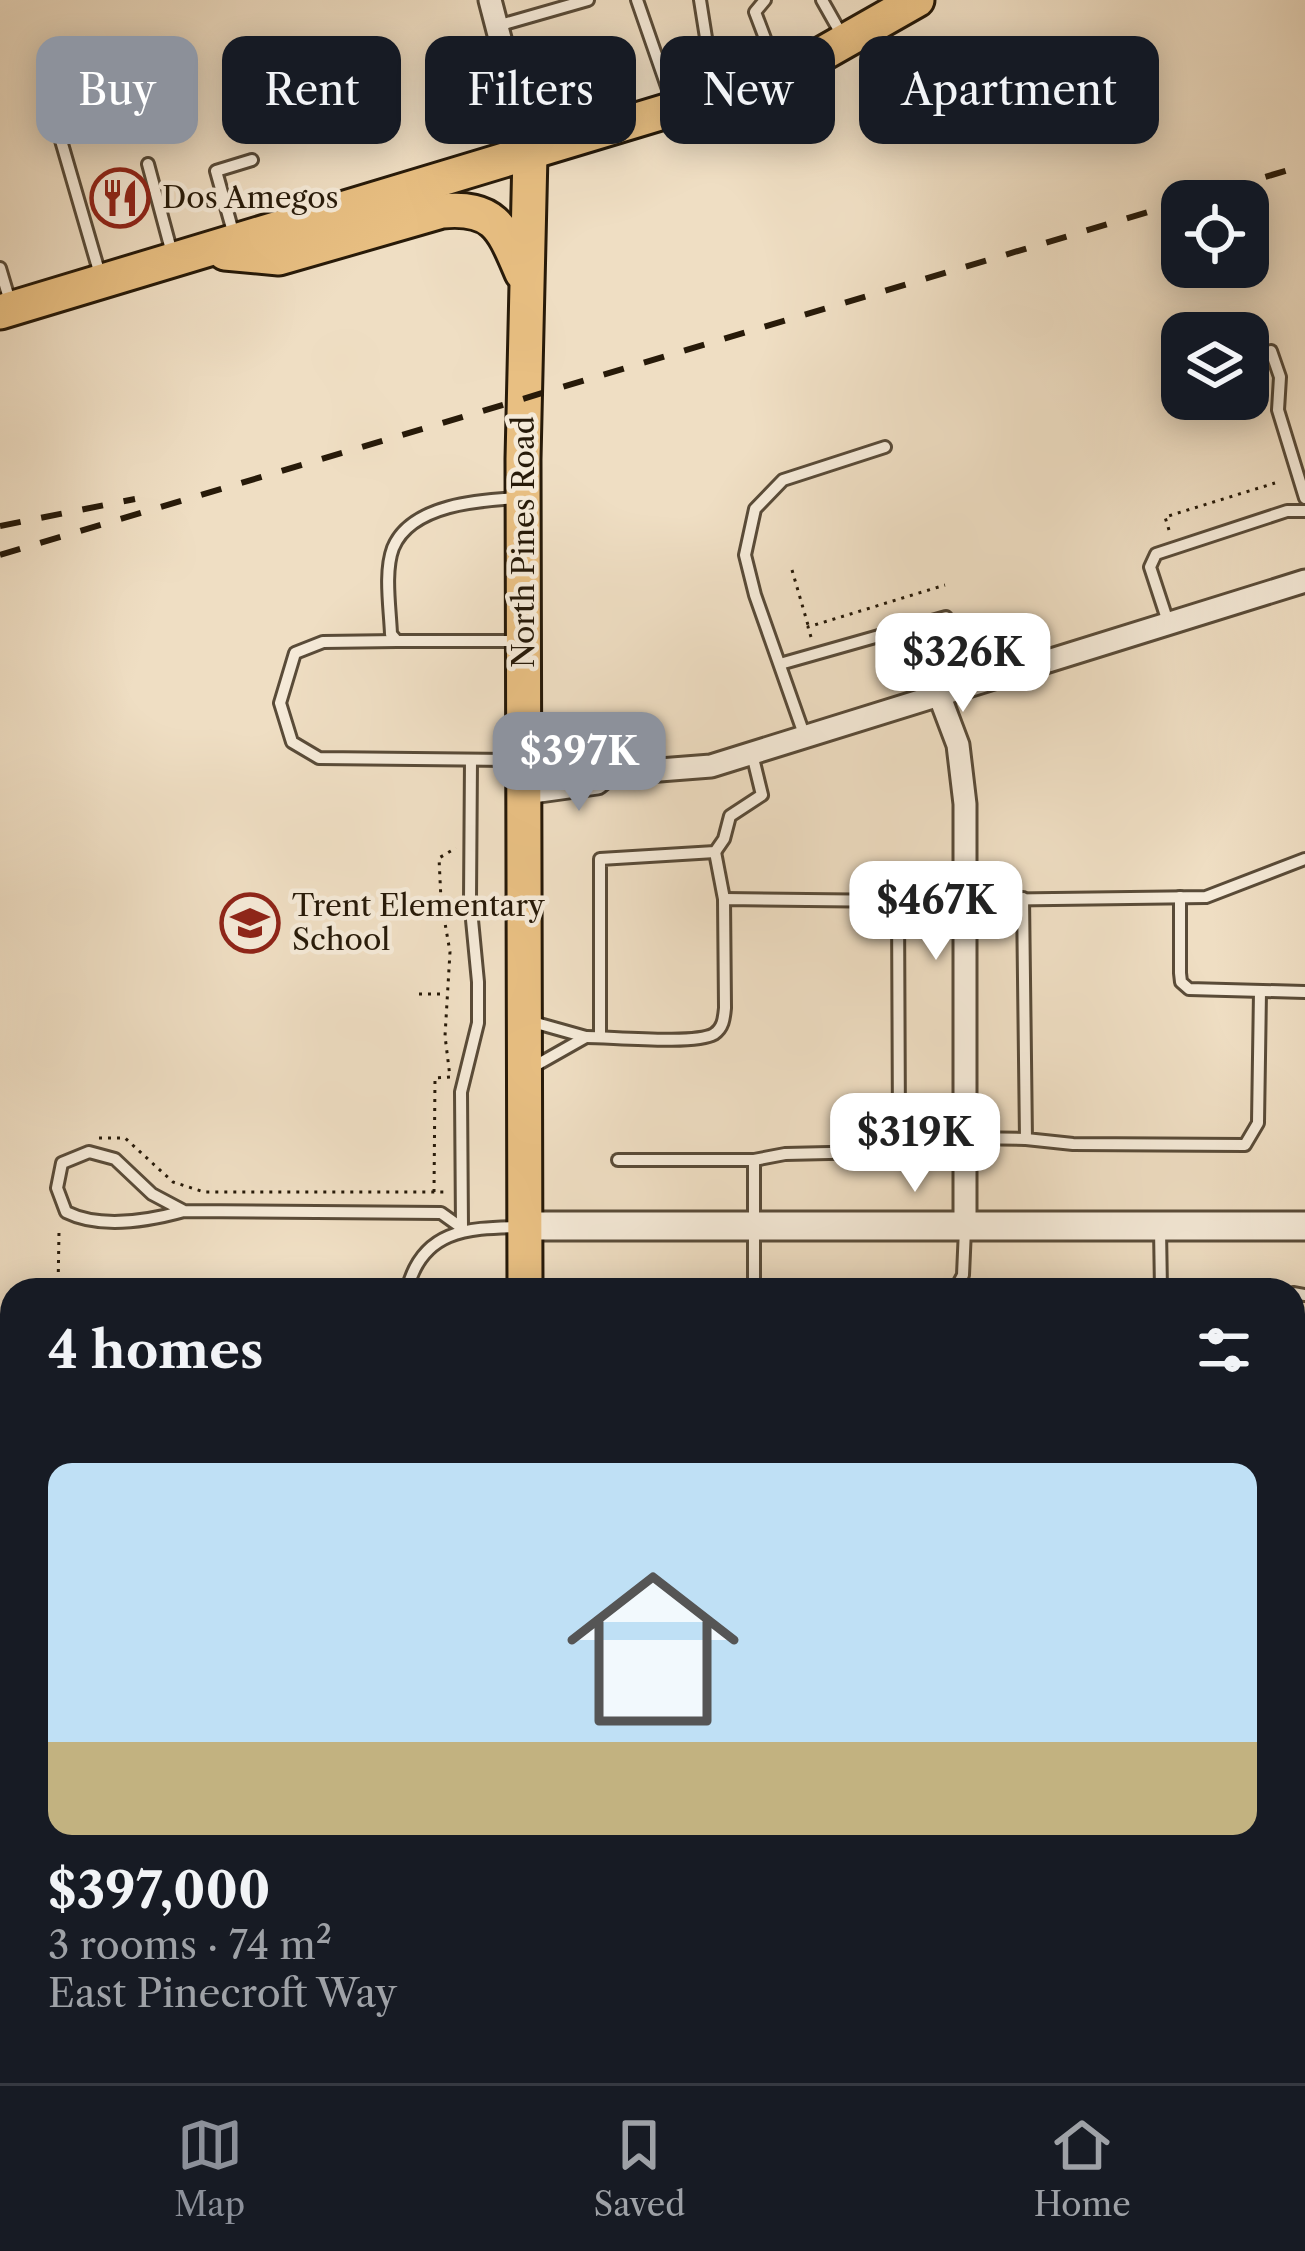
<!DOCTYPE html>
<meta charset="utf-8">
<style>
body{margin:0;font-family:"Libre Caslon Text",serif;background:#242831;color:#f1f3f6;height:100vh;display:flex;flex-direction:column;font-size:45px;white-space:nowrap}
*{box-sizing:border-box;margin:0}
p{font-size:39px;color:#9ea1a6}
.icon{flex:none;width:66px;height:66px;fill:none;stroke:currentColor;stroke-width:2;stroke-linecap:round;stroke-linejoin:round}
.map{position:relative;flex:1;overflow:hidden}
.drawer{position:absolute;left:0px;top:1278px;width:1305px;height:807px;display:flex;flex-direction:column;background:#171b24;border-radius:36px 36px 0 0;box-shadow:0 6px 30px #0003}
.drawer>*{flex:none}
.hud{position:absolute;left:36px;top:36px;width:1233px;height:108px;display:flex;gap:24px}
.fabs{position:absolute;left:1161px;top:180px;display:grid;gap:24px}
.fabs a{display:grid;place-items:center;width:108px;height:108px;border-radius:24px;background:#171b24;box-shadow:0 6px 30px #0003;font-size:60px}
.price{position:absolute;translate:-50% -102px;padding:0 27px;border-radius:24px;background:#fff;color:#222;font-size:39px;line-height:78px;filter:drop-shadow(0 3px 6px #0008)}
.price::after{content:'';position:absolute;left:50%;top:72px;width:36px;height:27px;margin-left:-18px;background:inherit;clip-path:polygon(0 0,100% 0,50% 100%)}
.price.on{background:#8c9099;color:#fff}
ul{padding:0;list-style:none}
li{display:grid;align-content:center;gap:24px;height:636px;padding:0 48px}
li span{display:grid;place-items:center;height:372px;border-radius:24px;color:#555}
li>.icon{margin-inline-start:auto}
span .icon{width:216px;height:216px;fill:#fffc;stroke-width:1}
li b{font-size:51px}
h2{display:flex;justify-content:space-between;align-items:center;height:144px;padding:0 48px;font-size:51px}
.pill{padding:0 42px;border-radius:24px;background:#171b24;box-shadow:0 6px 30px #0003;font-size:42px;line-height:108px}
.pill.on{background:#8c9099;color:#fff}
.menu{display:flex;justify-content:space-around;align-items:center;height:168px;border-top:3px solid #363941;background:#171b24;font-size:33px;color:#9ea1a6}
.menu a{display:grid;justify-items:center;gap:6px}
.menu .on{color:#8c9099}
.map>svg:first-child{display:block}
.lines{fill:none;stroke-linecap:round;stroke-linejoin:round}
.service-casing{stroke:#594b38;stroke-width:16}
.minor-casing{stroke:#594b38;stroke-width:27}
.tertiary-casing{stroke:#594b38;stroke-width:33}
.primary-casing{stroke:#271a09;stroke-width:39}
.path{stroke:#271a09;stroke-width:3;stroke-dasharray:3 6;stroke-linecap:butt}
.service{stroke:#f5ead8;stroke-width:10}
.minor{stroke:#f5ead8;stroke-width:21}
.tertiary{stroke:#f5ead8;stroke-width:27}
.primary{stroke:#e8bf82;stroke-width:33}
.rail{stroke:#271a09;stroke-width:6;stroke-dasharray:21 21;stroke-linecap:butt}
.labels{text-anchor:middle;stroke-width:9;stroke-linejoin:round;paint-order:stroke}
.poi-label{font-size:30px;fill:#271a09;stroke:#f5ead8;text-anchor:start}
.street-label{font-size:30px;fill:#271a09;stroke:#f5ead8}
</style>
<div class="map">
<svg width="1305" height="2083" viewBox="0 0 1305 2083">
<rect width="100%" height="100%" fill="#efdec3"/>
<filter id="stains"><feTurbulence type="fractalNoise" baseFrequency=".00167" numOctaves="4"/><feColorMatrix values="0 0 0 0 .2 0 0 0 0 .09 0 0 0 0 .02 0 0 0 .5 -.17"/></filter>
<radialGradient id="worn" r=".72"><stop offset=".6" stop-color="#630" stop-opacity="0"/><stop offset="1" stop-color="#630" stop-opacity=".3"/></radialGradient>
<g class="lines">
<!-- service casing -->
<g class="service-casing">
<g id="service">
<path d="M637 0 673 104"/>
<path d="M700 0 710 63 719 92"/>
<path d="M765 0 755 12 777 70"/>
<path d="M822 0 844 39"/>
<path d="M497 26 588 0"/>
<path d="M60 137 101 278"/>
<path d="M148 164 173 257"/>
<path d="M235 239 216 171 252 160"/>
<path d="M0 268 11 305"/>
<path d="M1271 351 1280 377 1278 410 1305 498"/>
<path d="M1168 622 1150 567 1156 554 1287 511H1305"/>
<path d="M397 641 323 642 295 653 280 703 292 742 319 758 519 760"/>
<path d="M517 641H397L391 634C390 608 384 572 393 548 411 504 481 500 520 498"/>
<path d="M780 664 946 617"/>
<path d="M805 737 755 595 745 555 755 509 783 480 885 447"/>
<path d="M715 852 724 899"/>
<path d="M1180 897V973L1181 982 1189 989 1305 992"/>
<path d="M1023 898 1026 1139 1073 1144 1245 1145 1258 1123 1260 992"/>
<path d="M898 901 1206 897 1305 859"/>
<path d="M529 1021 586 1037 533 1067"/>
<path d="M586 1037C612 1037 695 1045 714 1034 723 1028 724 1019 725 1008L724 899 898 901 899 1129 885 1148 873 1152 785 1154 754 1160V1288L919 1290"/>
<path d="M600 1037V859L715 852 724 839 730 816 762 795 752 754"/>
<path d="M965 1138 1026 1139"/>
<path d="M618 1160H754"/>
<path d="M184 1211 152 1194 115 1159 89 1152 62 1163 57 1188 66 1212C100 1229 148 1221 184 1211L441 1213 462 1228"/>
<path d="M462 1228 461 1092 478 1023V982L470 899 471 760"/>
<path d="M1160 1229 1161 1290"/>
<path d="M919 1289 955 1290"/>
<path d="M407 1290C422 1230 467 1228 517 1227"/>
<path d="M603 1290H754"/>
<path d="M955 1290 963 1275 965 1229"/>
<path d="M971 1290 1004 1288"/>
<path d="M1004 1290H1084"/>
<path d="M1293 1293 1305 1295"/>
<path d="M1293 1563H1305"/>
<path d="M1293 2013H1305"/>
<path d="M1067 2073V2083"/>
<path d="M777 2083V2073"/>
<path d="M1214 2083V2073"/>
</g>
</g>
<!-- minor casing -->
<g class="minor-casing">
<g id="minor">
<path d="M490 0 530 154"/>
<path d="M938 692 958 745 965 804V1226"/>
<path d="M524 742 560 760 597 764 608 774"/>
<path d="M525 793 597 783 608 774 711 766 1305 581"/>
<path d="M0 1380H12"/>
<path d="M0 1652H12"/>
<path d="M0 1929 12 1928"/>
<path d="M984 2073 987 2083"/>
</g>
</g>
<!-- tertiary casing -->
<g class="tertiary-casing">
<path id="tertiary" d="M525 1226H1305"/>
</g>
<!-- primary casing -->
<g class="primary-casing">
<g id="primary">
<path d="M225 253 279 258 442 211C496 206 503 229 522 273"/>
<path d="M0 312 743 88 822 54 917 0"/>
<path d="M525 1290 523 459 530 154"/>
<path d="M525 2073V2083"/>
</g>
</g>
<!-- path -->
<g class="path">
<path d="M491 133 501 118"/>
<path d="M1169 530 1165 517 1275 483"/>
<path d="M792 570 808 625"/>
<path d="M811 637 808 627 945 585"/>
<path d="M419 994H446"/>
<path d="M99 1138H125L173 1182 204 1192H448"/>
<path d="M434 1192 435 1078 450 1077 445 1036 450 952 441 900 439 858 456 848"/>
<path d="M58 1290 59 1232"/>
</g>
<!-- service -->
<use href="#service" class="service"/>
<!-- minor -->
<use href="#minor" class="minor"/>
<!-- tertiary -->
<use href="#tertiary" class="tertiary"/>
<!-- primary -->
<use href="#primary" class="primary"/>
<!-- rail -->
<g class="rail">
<path d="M1185 201 1305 165"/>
<path d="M0 526 135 499"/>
<path d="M0 555 1182 202"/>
</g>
</g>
<!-- icons -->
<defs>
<g id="restaurant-ring" transform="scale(3)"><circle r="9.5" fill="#f5ead8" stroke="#8f2418" stroke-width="1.5"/><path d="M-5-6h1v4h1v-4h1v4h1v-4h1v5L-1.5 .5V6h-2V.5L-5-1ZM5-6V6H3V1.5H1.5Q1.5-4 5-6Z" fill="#8f2418"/></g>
<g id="school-ring" transform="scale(3)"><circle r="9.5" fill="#f5ead8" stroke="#8f2418" stroke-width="1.5"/><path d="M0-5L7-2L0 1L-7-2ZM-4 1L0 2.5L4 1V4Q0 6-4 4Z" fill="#8f2418"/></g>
</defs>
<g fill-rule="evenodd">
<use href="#restaurant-ring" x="120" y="198"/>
<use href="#school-ring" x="250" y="923"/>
</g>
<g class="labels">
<!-- poi labels -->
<g class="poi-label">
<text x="162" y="208">Dos Amegos</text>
<text x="292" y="916">Trent Elementary<tspan x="292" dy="34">School</tspan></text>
</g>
<!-- street labels -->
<g class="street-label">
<text transform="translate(524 542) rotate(-90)" y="10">North Pines Road</text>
</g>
</g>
<rect width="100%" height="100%" filter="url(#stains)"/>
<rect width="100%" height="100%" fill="url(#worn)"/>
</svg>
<div class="fabs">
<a><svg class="icon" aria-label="locate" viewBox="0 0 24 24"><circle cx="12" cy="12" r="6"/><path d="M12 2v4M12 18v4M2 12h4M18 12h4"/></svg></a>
<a><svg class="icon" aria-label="layers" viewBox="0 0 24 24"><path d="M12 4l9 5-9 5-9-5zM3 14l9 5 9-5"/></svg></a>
</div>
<b class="price" style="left:963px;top:715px">$326K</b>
<b class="price on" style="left:579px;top:814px">$397K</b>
<b class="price" style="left:936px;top:963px">$467K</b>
<b class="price" style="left:915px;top:1195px">$319K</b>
<div class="hud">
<a class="pill on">Buy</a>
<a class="pill">Rent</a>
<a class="pill">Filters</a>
<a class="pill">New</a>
<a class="pill">Apartment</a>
</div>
<section class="drawer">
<h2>4 homes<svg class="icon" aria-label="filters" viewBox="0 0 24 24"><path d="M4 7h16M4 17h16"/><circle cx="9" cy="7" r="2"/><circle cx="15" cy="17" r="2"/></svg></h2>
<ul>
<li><span style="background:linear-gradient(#bfe0f5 75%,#c2b280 0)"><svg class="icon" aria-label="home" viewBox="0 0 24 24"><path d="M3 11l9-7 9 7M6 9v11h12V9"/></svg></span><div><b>$397,000</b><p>3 rooms · 74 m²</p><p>East Pinecroft Way</p></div></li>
</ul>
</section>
</div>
<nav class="menu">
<a class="on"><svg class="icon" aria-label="map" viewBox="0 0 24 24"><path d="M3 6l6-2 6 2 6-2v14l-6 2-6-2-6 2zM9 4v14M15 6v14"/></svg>Map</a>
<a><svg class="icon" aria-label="saved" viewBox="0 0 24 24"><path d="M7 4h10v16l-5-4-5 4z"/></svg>Saved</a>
<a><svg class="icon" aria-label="home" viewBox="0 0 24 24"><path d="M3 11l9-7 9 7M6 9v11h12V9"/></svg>Home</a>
</nav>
